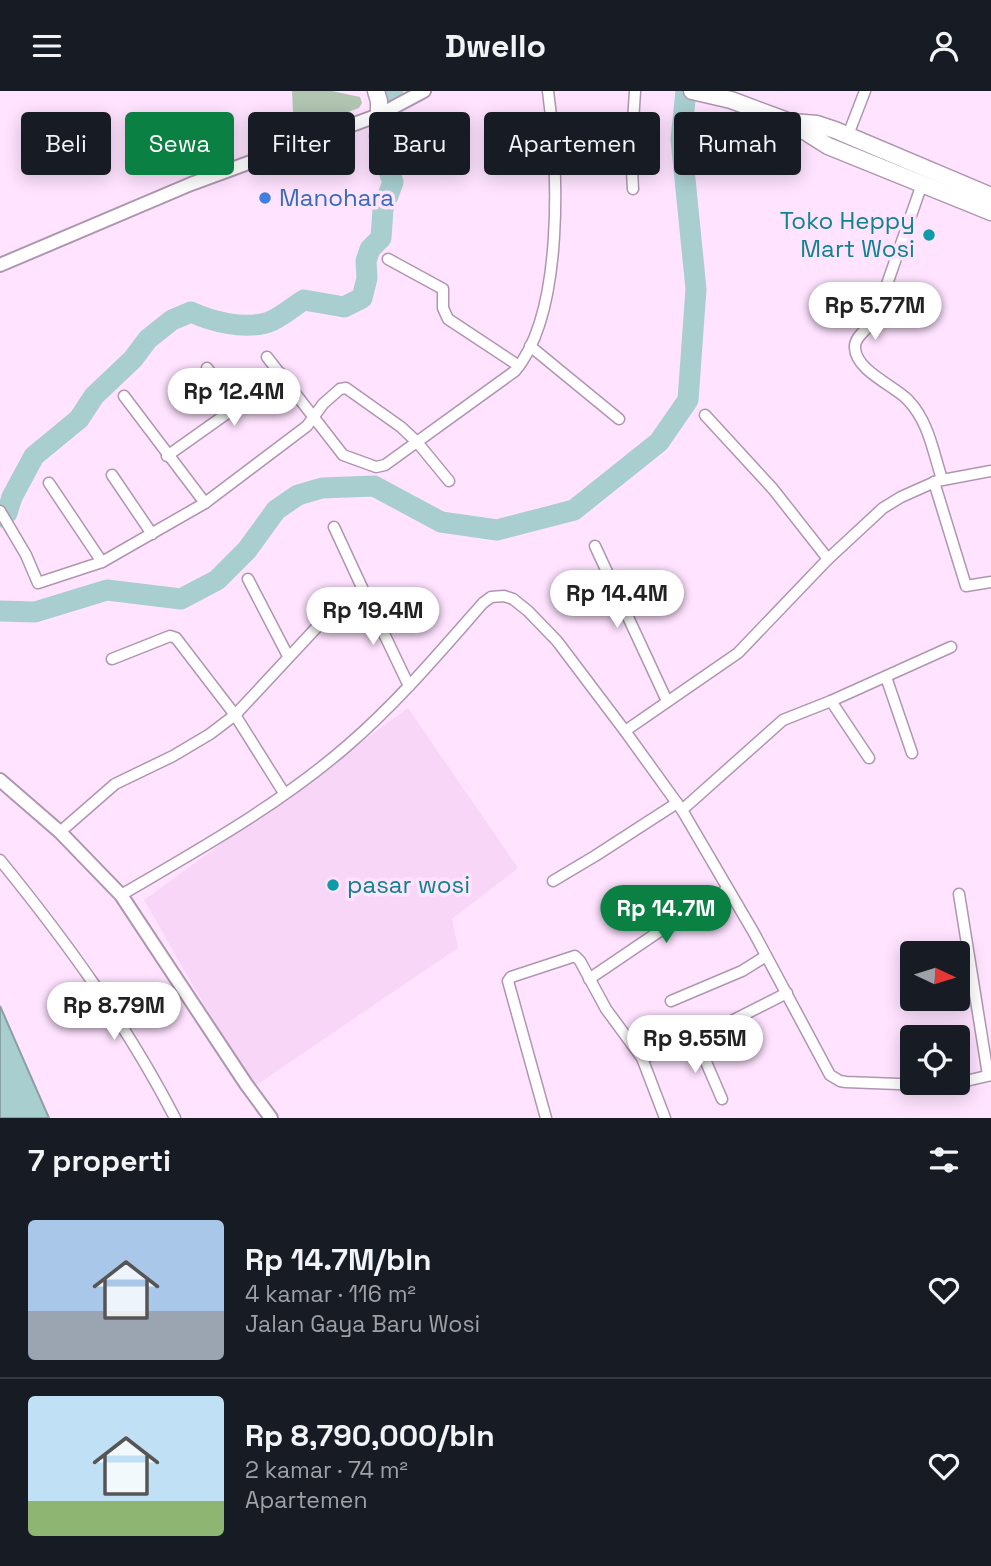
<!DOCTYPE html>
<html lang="id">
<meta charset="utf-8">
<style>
body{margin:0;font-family:"Space Grotesk",sans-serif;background:#242831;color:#f1f3f6;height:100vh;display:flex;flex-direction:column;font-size:26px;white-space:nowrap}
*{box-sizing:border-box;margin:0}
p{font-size:23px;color:#9ea1a6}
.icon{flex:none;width:38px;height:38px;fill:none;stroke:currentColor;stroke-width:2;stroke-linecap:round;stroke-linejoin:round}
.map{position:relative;height:1027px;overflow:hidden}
.sheet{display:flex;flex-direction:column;background:#171b24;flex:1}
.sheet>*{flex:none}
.guide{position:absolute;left:21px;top:21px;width:950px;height:63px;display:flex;gap:14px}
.needle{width:46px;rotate:94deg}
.fabs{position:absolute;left:900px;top:850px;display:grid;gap:14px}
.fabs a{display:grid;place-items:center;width:70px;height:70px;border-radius:7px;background:#171b24;box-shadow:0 4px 18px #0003;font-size:35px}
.price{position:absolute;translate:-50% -60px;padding:0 16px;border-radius:24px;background:#fff;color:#222;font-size:23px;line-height:46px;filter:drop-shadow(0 2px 4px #0008)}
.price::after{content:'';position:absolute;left:50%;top:42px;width:21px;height:16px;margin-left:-10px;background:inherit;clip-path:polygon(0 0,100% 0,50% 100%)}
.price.selected{background:#0b8043;color:#fff}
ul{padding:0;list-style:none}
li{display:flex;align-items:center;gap:21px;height:175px;padding:0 28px}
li+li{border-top:2px solid #363941}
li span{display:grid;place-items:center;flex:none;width:196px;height:140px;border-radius:7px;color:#555}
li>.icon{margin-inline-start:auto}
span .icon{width:84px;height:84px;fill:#fffc;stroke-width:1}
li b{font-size:30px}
h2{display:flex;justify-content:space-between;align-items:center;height:84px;padding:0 28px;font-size:30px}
.chip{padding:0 24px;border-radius:7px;background:#171b24;box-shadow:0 4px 18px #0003;font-size:24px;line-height:63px}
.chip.selected{background:#0b8043;color:#fff}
header{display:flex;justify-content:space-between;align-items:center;height:91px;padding:0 28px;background:#171b24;font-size:32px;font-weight:800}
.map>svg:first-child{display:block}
.built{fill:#f7d6f8}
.green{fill:#b2c5b2}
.water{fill:#a8cecf;stroke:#89a0a4;stroke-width:2}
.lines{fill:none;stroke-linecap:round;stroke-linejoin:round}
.river{stroke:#a8cecf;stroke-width:21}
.minor-casing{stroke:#af96b0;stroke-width:13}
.tertiary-casing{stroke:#af96b0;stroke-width:16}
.trunk-casing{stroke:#af96b0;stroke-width:19}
.minor{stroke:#fff;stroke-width:10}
.tertiary{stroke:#fff;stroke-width:12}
.trunk{stroke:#fff;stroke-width:16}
.shop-dot{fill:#3f7fe0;stroke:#ffe3ff;stroke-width:2.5}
.culture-dot{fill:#0f9aa8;stroke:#ffe3ff;stroke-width:2.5}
.labels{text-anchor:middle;stroke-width:7;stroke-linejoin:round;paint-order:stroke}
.shop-label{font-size:24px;fill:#366cbe;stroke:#ffe3ff;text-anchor:start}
.culture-label{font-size:24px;fill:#0d838f;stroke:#ffe3ff;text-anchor:end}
</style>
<header><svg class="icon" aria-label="menu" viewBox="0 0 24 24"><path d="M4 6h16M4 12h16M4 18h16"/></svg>Dwello<svg class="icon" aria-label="person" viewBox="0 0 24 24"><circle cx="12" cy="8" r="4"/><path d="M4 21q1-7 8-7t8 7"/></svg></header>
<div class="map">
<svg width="991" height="1027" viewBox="0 0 991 1027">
<rect width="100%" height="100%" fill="#ffe3ff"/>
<!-- built -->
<path class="built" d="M408 617 518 777 452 828 458 857 252 997 144 809Z"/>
<!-- green -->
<path class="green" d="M292 0H332L360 6 362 12 359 17 294 41Z"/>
<!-- water -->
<path class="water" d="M0 915 49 1027H0Z"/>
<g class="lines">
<!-- river -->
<g class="river">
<path d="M0 426 7 422 12 406 34 365 79 328 94 305 133 268 148 248 172 229 191 221C213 231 242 238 266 232 280 228 292 216 304 209L344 216 362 207 367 187 366 170 370 158 381 147 383 118 393 91 383 65 379 45 393 0"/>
<path d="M0 520 35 521 107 499 181 508 217 489 247 459 276 419 298 404 322 397 374 395 441 431 497 439 574 419 659 351 688 309 696 198 681 48 686 0"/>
</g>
<!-- minor casing -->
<g class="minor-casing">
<g id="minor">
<path d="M848 44 865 0"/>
<path d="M922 93 879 216C877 221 875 226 872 231 867 239 854 246 855 257 856 280 895 295 908 309 929 331 933 361 942 388"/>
<path d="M633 98 631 62 635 0"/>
<path d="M388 168 443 198V217L448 228 519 275"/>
<path d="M530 255 619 328"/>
<path d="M267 266 343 364 376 376 385 374 515 280C565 221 558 74 548 0"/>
<path d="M207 277 236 316"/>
<path d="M124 305 205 412"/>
<path d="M705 324 773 398 828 468"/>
<path d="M167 365 239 314 280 282"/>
<path d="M112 384 152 443"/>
<path d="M934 391 966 495 991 491"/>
<path d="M49 392 102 471 205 412 307 335 323 313 340 298 346 297 401 336 417 351 449 390"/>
<path d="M0 420 26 464 38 492 102 471"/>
<path d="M595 455 667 610"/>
<path d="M248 488 288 565"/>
<path d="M365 503 409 595"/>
<path d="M112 568 170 545 176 547 235 624 284 702"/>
<path d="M886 586 912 662"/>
<path d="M831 610 869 667"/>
<path d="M625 640 738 562 828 468 883 417 901 406 937 390 991 380"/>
<path d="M682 719 783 629 831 610 951 556"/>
<path d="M60 741 115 693 173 665 210 643 235 624 317 536 342 516 365 503 334 436"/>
<path d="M0 769C66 850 127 934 175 1027"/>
<path d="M553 790 595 765 677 712"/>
<path d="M959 803 988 984"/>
<path d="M121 804C198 759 279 714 347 655 397 612 440 561 483 512L491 506 504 505 513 508 528 520 557 550 625 640 682 719 754 842 830 984 840 990 846 991 924 994 955 992"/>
<path d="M589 888 682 825 728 798"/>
<path d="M671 910 742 880 766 865"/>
<path d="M696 948 722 1008"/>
<path d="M642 967 696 948 787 902"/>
<path d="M957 992 991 984"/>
<path d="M546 1027 508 890 511 886 575 865 580 870 606 918 642 967 665 1027"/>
</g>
</g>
<!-- tertiary casing -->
<g class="tertiary-casing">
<g id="tertiary">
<path d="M0 174 191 93 379 24 424 0"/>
<path d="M0 689 60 741 121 804 246 993 271 1027"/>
</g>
</g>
<!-- trunk casing -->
<g class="trunk-casing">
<g id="trunk">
<path d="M376 0 379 10V24"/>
<path d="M692 0 731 9 790 31 828 55 991 121"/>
<path d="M792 31 817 33 835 39 991 105"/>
</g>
</g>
<!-- minor -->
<use href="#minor" class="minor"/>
<!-- tertiary -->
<use href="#tertiary" class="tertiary"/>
<!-- trunk -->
<use href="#trunk" class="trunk"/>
</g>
<!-- markers -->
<circle class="shop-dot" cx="265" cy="107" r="7"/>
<g class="culture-dot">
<circle cx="929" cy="144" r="7"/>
<circle cx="333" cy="794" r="7"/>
</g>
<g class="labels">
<!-- shop labels -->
<g class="shop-label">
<text x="279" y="115">Manohara</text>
</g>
<!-- culture labels -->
<g class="culture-label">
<text x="915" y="138">Toko Heppy<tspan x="915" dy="28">Mart Wosi</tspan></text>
<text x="347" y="802" text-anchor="start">pasar wosi</text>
</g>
</g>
</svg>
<div class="fabs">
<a><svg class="needle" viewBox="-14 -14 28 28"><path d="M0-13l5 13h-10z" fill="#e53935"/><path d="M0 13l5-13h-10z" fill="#9ea1a6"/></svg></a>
<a><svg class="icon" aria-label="locate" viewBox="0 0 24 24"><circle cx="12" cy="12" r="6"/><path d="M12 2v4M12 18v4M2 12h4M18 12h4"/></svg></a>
</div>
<b class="price" style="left:875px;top:251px">Rp 5.77M</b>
<b class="price" style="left:234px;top:337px">Rp 12.4M</b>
<b class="price" style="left:617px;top:539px">Rp 14.4M</b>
<b class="price" style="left:373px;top:556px">Rp 19.4M</b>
<b class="price selected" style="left:666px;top:854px">Rp 14.7M</b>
<b class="price" style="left:114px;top:951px">Rp 8.79M</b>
<b class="price" style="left:695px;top:984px">Rp 9.55M</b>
<div class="guide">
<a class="chip">Beli</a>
<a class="chip selected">Sewa</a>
<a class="chip">Filter</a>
<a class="chip">Baru</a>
<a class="chip">Apartemen</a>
<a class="chip">Rumah</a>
</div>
</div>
<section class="sheet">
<h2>7 properti<svg class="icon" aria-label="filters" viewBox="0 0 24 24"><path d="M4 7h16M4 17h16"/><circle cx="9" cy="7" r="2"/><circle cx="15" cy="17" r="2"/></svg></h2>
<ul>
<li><span style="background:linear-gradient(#a9c7e8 65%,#9aa5b1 0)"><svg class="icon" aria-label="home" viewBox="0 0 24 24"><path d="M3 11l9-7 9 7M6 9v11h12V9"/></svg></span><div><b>Rp 14.7M/bln</b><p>4 kamar · 116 m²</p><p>Jalan Gaya Baru Wosi</p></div><svg class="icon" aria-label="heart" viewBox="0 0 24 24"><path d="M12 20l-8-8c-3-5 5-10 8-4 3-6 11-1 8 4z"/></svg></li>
<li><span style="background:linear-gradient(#bfe0f5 75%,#8fb573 0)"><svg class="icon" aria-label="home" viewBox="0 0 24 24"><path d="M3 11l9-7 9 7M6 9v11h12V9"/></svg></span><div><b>Rp 8,790,000/bln</b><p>2 kamar · 74 m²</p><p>Apartemen</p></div><svg class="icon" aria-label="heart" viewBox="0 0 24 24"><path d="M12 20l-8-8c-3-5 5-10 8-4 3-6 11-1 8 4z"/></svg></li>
</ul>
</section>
